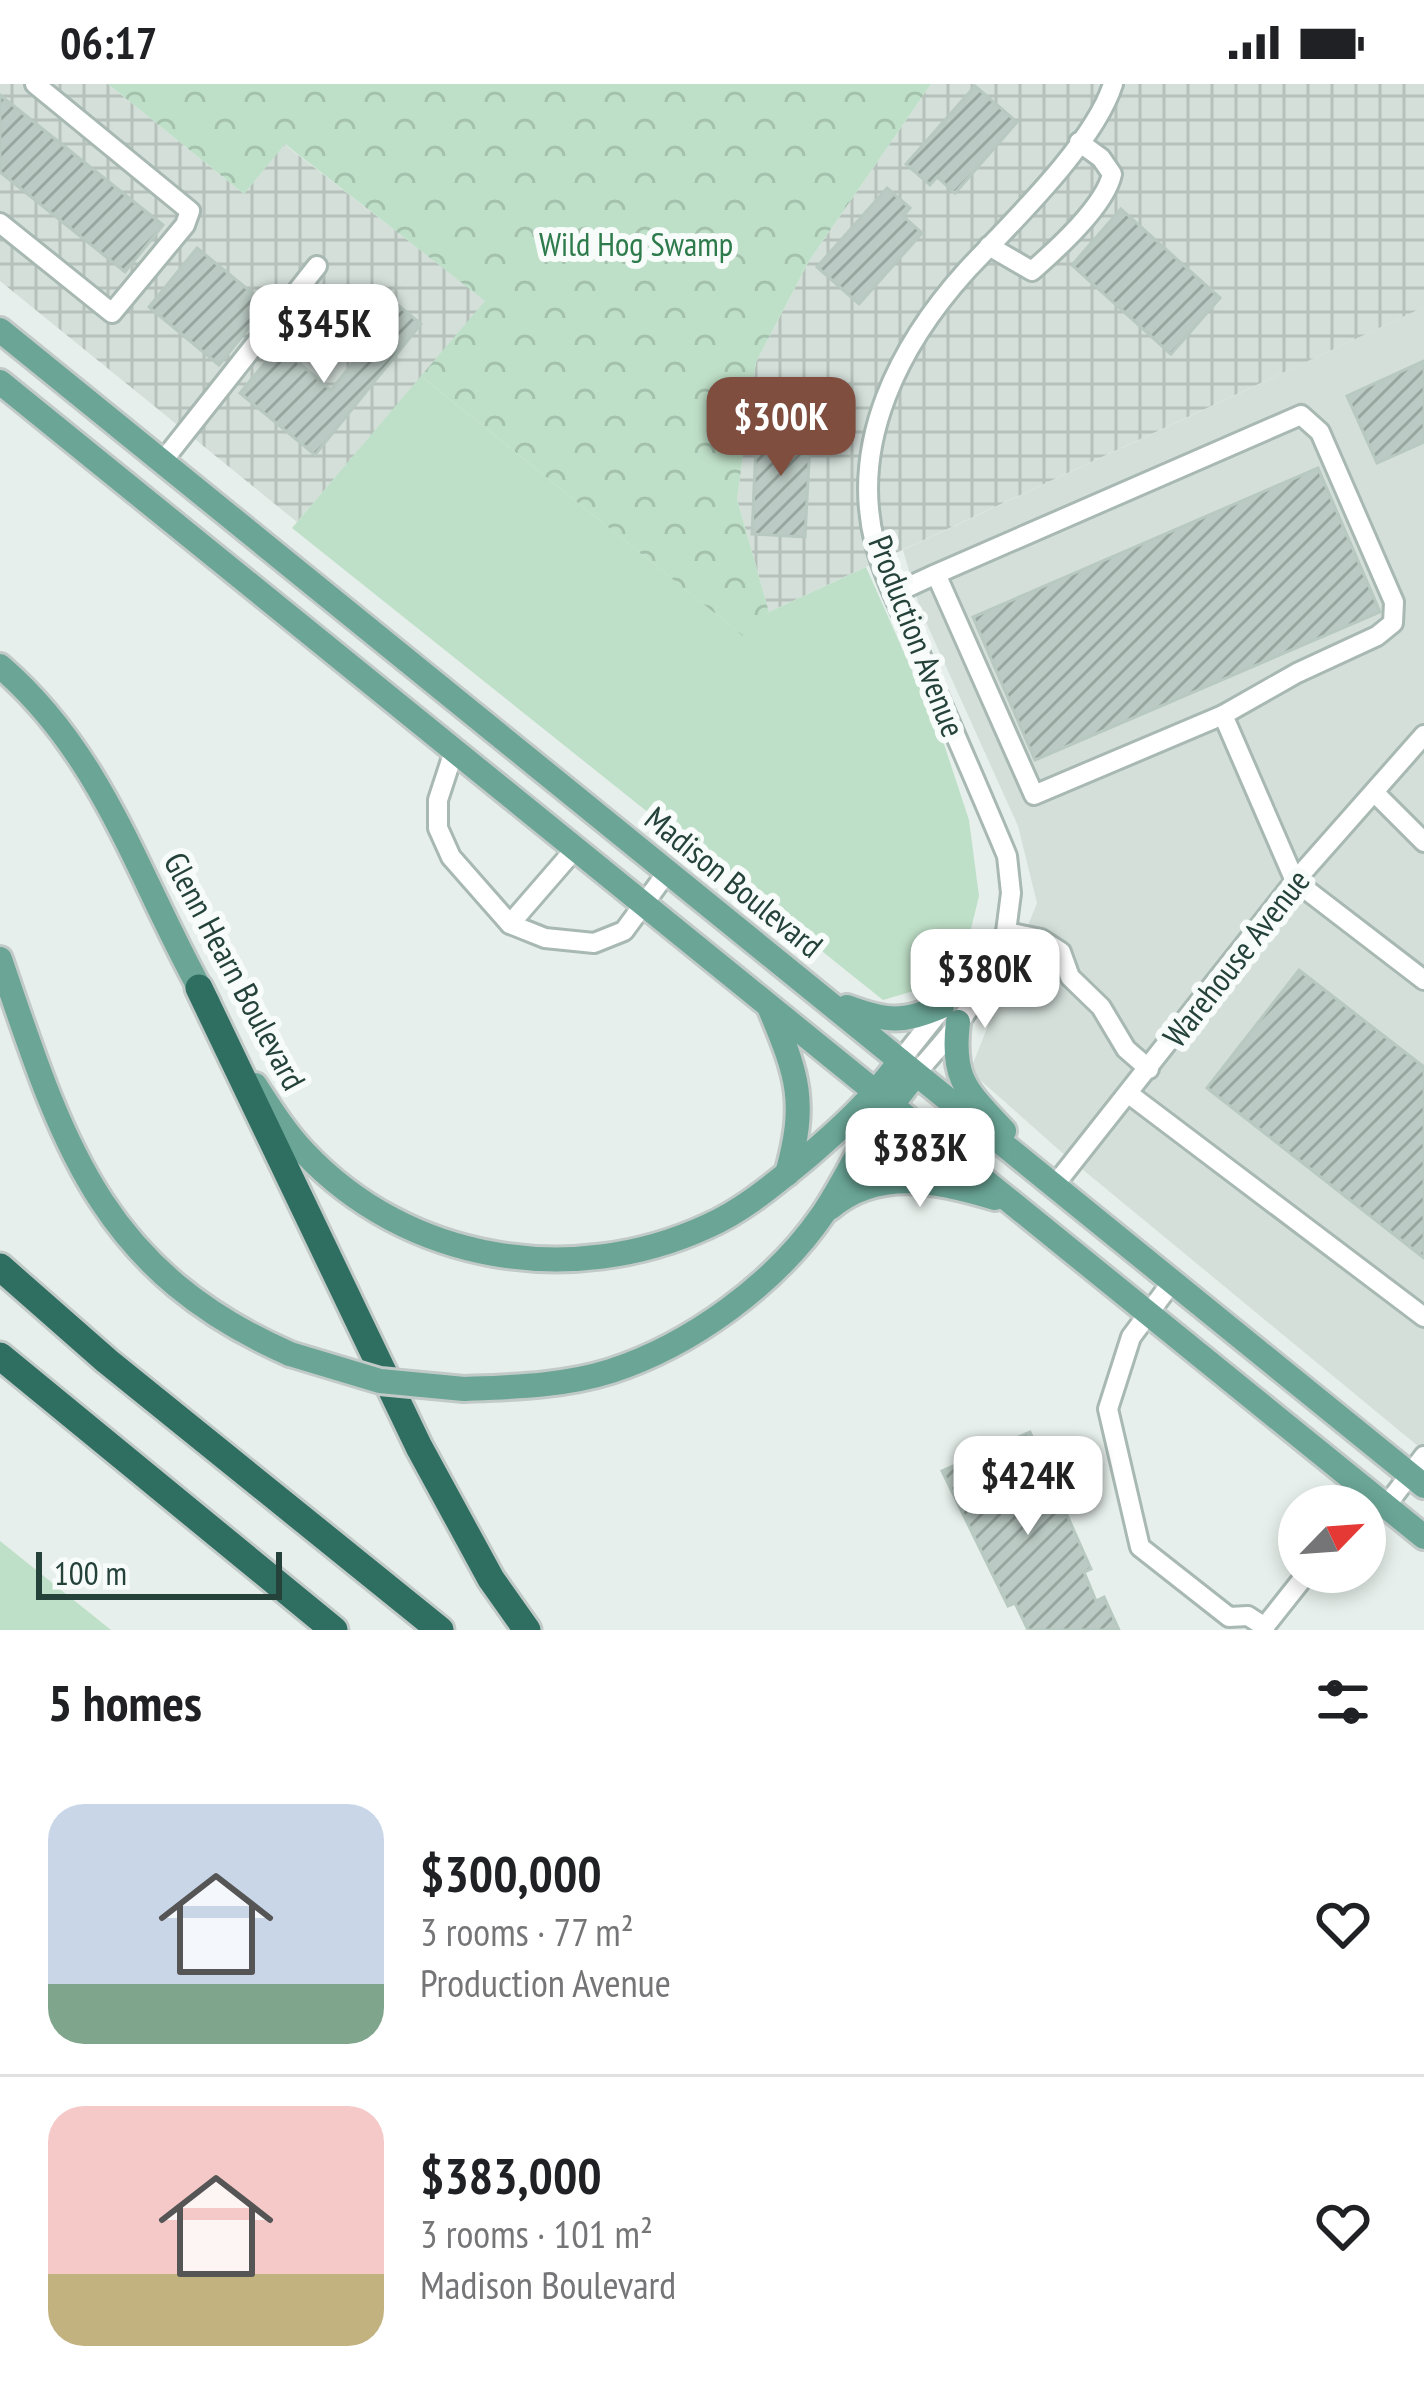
<!DOCTYPE html>
<meta charset="utf-8">
<style>
body{margin:0;font-family:"PT Sans Narrow",sans-serif;background:#f2f2f2;color:#202124;height:100vh;display:flex;flex-direction:column;font-size:45px;white-space:nowrap}
*{box-sizing:border-box;margin:0}
p{font-size:39px;color:#757577}
.icon{flex:none;width:66px;height:66px;fill:none;stroke:currentColor;stroke-width:2;stroke-linecap:round;stroke-linejoin:round}
.map{position:relative;height:1546px;overflow:hidden}
.drawer{display:flex;flex-direction:column;background:#fff;flex:1}
.drawer>*{flex:none}
.needle{width:78px;rotate:65deg}
.fabs{position:absolute;left:1278px;top:1401px;display:grid;gap:24px}
.fabs a{display:grid;place-items:center;width:108px;height:108px;border-radius:50%;background:#fff;box-shadow:0 6px 18px #0003;font-size:60px}
.scale{position:absolute;left:36px;bottom:30px;width:246px;box-sizing:border-box;padding-left:12px;border:6px solid #24423a;border-top:0;font-size:33px;line-height:42px;white-space:nowrap;color:#24423a;-webkit-text-stroke:9px #f7fbf9;paint-order:stroke}
.price{position:absolute;translate:-50% -102px;padding:0 27px;border-radius:24px;background:#fff;color:#222;font-size:39px;line-height:78px;filter:drop-shadow(0 3px 6px #0008)}
.price::after{content:'';position:absolute;left:50%;top:72px;width:36px;height:27px;margin-left:-18px;background:inherit;clip-path:polygon(0 0,100% 0,50% 100%)}
.price.selected{background:#7f4e3f;color:#fff}
ul{padding:0;list-style:none}
li{display:flex;align-items:center;gap:36px;height:300px;padding:0 48px}
li+li{border-top:3px solid #e0e0e0}
li span{display:grid;place-items:center;flex:none;width:336px;height:240px;border-radius:36px;color:#555}
li>.icon{margin-inline-start:auto}
span .icon{width:144px;height:144px;fill:#fffc;stroke-width:1}
li b{font-size:51px}
h2{display:flex;justify-content:space-between;align-items:center;height:144px;padding:0 48px;font-size:51px}
.status{display:flex;justify-content:space-between;align-items:center;height:84px;padding:0 60px;background:#fff;direction:ltr}
.status svg{height:33px;fill:currentColor}
.map>svg:first-child{display:block}
.built{fill:#d4dfda}
.industrial{fill:url(#industrial-grid)}
.green{fill:#bfe0c8}
.forest{fill:url(#forest-crowns)}
.building{fill:url(#building-hatch);stroke:#b8c9c2;stroke-width:3}
.lines{fill:none;stroke-linecap:round;stroke-linejoin:round}
.minor-casing{stroke:#a8b8b2;stroke-width:24}
.major-casing{stroke:#c2cac8;stroke-width:30}
.highway-casing{stroke:#c2cac8;stroke-width:33}
.minor{stroke:#fff;stroke-width:18}
.major{stroke:#6aa596;stroke-width:24}
.highway{stroke:#2f6f62;stroke-width:27}
.major-bridge-casing{stroke:#c2cac8;stroke-width:30;stroke-linecap:butt}
.major-bridge{stroke:#6aa596;stroke-width:24}
.labels{text-anchor:middle;stroke-width:12;stroke-linejoin:round;paint-order:stroke}
.park-label{font-size:33px;fill:#2d7a4b;stroke:#f7fbf9}
.street-label{font-size:33px;fill:#24423a;stroke:#f7fbf9}
</style>
<div class="status"><b>06:17</b><svg viewBox="0 0 49 12"><path d="M0 12V9h3v3zM5 12V6h3v6zM10 12V3h3v9zM15 12V0h3v12zM26 1h20v11H26zM47 4h2v5h-2z"/></svg></div>
<div class="map">
<svg width="1424" height="1546" viewBox="0 0 1424 1546">
<defs>
<pattern id="industrial-grid" width="8" height="8" patternUnits="userSpaceOnUse" patternTransform="scale(3)"><rect width="8" height="8" fill="#d4dfda"/><path d="M0 4h8M4 0v8" fill="none" stroke="#b6c1bc"/></pattern>
<pattern id="forest-crowns" width="20" height="18" patternUnits="userSpaceOnUse" patternTransform="scale(3)"><rect width="20" height="18" fill="#bfe0c8"/><path d="M2 6a3 3 0 1 1 6 0M12 15a3 3 0 1 1 6 0" fill="none" stroke="#a4c1ad"/></pattern>
<pattern id="building-hatch" width="6" height="6" patternUnits="userSpaceOnUse" patternTransform="scale(3)"><rect width="6" height="6" fill="#bbcac4"/><path d="M-1 1l2-2M0 6l6-6M5 7l2-2" fill="none" stroke="#98a6a0"/></pattern>
</defs>
<rect width="100%" height="100%" fill="#e6efeb"/>
<!-- built -->
<path class="built" d="M1424 223V1367L1059 1066 970 987 1037 819 1018 742 920 525 903 466Z"/>
<!-- industrial -->
<g class="industrial">
<path d="M0 0H108L244 110 284 60 486 217 297 438 0 197Z"/>
<path d="M931 0H1424V223L769 528 737 415 756 278 809 177Z"/>
</g>
<!-- green -->
<g class="green">
<path d="M421 292 742 551 769 528 866 483 942 654 969 736 979 812 970 849 924 904 883 916 292 444Z"/>
<path d="M0 1457 111 1546H0Z"/>
</g>
<!-- forest -->
<path class="forest" d="M108 0H931L809 177 756 278 737 415 769 528 743 552 421 292 485 217 285 60 244 110Z"/>
<!-- building -->
<g class="building">
<path d="M975 2 1017 38 955 109 937 93 930 101 906 80Z"/>
<path d="M0 11 163 141 125 188 0 88Z"/>
<path d="M887 104 910 124 903 132 922 149 859 220 817 183Z"/>
<path d="M1121 125 1220 214 1171 270 1072 181Z"/>
<path d="M197 164 267 221 219 281 149 223Z"/>
<path d="M399 222 421 240 315 371 240 309 279 262 331 306Z"/>
<path d="M1424 277V358L1377 379 1347 312Z"/>
<path d="M757 337 811 340 805 453 752 450Z"/>
<path d="M1318 384 1380 528 1035 676 973 533Z"/>
<path d="M1299 886 1424 983V1174L1207 1004Z"/>
<path d="M1030 1348 1091 1485 1084 1488 1096 1517 1104 1513 1119 1546H1028L1015 1519 1008 1522 942 1387Z"/>
</g>
<g class="lines">
<!-- minor casing -->
<g class="minor-casing">
<g id="minor">
<path d="M0 139 112 229 185 141 190 127 35 0"/>
<path d="M989 162 1032 187C1057 165 1105 122 1112 90L1101 74 1079 58"/>
<path d="M162 378 317 182"/>
<path d="M895 509 936 490 1301 331 1320 348 1394 518 1393 539 1377 552 1297 589 1223 631 1034 711 936 490"/>
<path d="M1223 631 1295 797 1424 896"/>
<path d="M454 667 438 716V744L451 773 510 840 545 854 594 859 624 847 668 787"/>
<path d="M1375 709 1424 758"/>
<path d="M510 840 575 765"/>
<path d="M1006 848 1041 855 1061 868 1070 893 1101 923 1126 965 1149 985"/>
<path d="M900 977 964 897 986 879 1006 848 1011 809 1007 772C980 707 952 643 924 579 908 541 886 500 875 460 849 358 900 260 967 186 1011 139 1094 60 1113 0"/>
<path d="M915 991C937 964 988 914 986 879"/>
<path d="M1129 1010 1424 1233"/>
<path d="M1054 1102 1295 797 1424 651"/>
<path d="M1172 1198 1131 1253 1108 1325 1140 1463 1229 1533 1248 1532 1265 1543"/>
<path d="M1386 1422 1424 1372"/>
<path d="M1262 1546 1308 1488"/>
</g>
</g>
<!-- major casing -->
<g class="major-casing">
<g id="major">
<path d="M0 246 1424 1402"/>
<path d="M0 298 1424 1453"/>
<path d="M0 582C107 674 140 801 208 919"/>
<path d="M0 875C62 1057 99 1186 290 1270"/>
<path d="M847 923C887 938 903 939 942 922"/>
<path d="M770 925C798 992 807 1018 787 1090"/>
<path d="M958 938C951 996 967 1007 1004 1047"/>
<path d="M255 1001C270 1024 285 1048 304 1068 407 1178 572 1205 708 1142 744 1126 774 1100 805 1075 841 1044 872 1016 900 977"/>
<path d="M830 1124C878 1083 939 1097 995 1114"/>
<path d="M464 1305C513 1303 564 1302 611 1287 691 1261 775 1200 823 1130 842 1102 856 1070 875 1043 888 1025 902 1008 915 991"/>
</g>
</g>
<!-- highway casing -->
<g class="highway-casing">
<g id="highway">
<path d="M199 904 419 1363 491 1495 527 1546"/>
<path d="M0 1183 107 1277 440 1546"/>
<path d="M0 1272 334 1546"/>
</g>
</g>
<!-- minor -->
<use href="#minor" class="minor"/>
<!-- major -->
<use href="#major" class="major"/>
<!-- highway -->
<use href="#highway" class="highway"/>
<!-- major-bridge casing -->
<g class="major-bridge-casing">
<path id="major-bridge" d="M290 1270 380 1297 464 1305"/>
</g>
<!-- major-bridge -->
<use href="#major-bridge" class="major-bridge"/>
</g>
<g class="labels">
<!-- park labels -->
<g class="park-label">
<text x="636" y="172">Wild Hog Swamp</text>
</g>
<!-- street labels -->
<g class="street-label">
<text transform="translate(917 552) rotate(69)" y="12">Production Avenue</text>
<text transform="translate(734 798) rotate(39)" y="12">Madison Boulevard</text>
<text transform="translate(1236 874) rotate(-52)" y="12">Warehouse Avenue</text>
<text transform="translate(235 887) rotate(62)" y="12">Glenn Hearn Boulevard</text>
</g>
</g>
</svg>
<div class="fabs">
<a><svg class="needle" viewBox="-14 -14 28 28"><path d="M0-13l5 13h-10z" fill="#e53935"/><path d="M0 13l5-13h-10z" fill="#757577"/></svg></a>
</div>
<div class="scale">100 m</div>
<b class="price" style="left:324px;top:302px">$345K</b>
<b class="price selected" style="left:781px;top:395px">$300K</b>
<b class="price" style="left:985px;top:947px">$380K</b>
<b class="price" style="left:920px;top:1126px">$383K</b>
<b class="price" style="left:1028px;top:1454px">$424K</b>
</div>
<section class="drawer">
<h2>5 homes<svg class="icon" aria-label="filters" viewBox="0 0 24 24"><path d="M4 7h16M4 17h16"/><circle cx="9" cy="7" r="2"/><circle cx="15" cy="17" r="2"/></svg></h2>
<ul>
<li><span style="background:linear-gradient(#c9d6e8 75%,#7fa58c 0)"><svg class="icon" aria-label="home" viewBox="0 0 24 24"><path d="M3 11l9-7 9 7M6 9v11h12V9"/></svg></span><div><b>$300,000</b><p>3 rooms · 77 m²</p><p>Production Avenue</p></div><svg class="icon" aria-label="heart" viewBox="0 0 24 24"><path d="M12 20l-8-8c-3-5 5-10 8-4 3-6 11-1 8 4z"/></svg></li>
<li><span style="background:linear-gradient(#f6c9c9 70%,#c2b280 0)"><svg class="icon" aria-label="home" viewBox="0 0 24 24"><path d="M3 11l9-7 9 7M6 9v11h12V9"/></svg></span><div><b>$383,000</b><p>3 rooms · 101 m²</p><p>Madison Boulevard</p></div><svg class="icon" aria-label="heart" viewBox="0 0 24 24"><path d="M12 20l-8-8c-3-5 5-10 8-4 3-6 11-1 8 4z"/></svg></li>
</ul>
</section>
